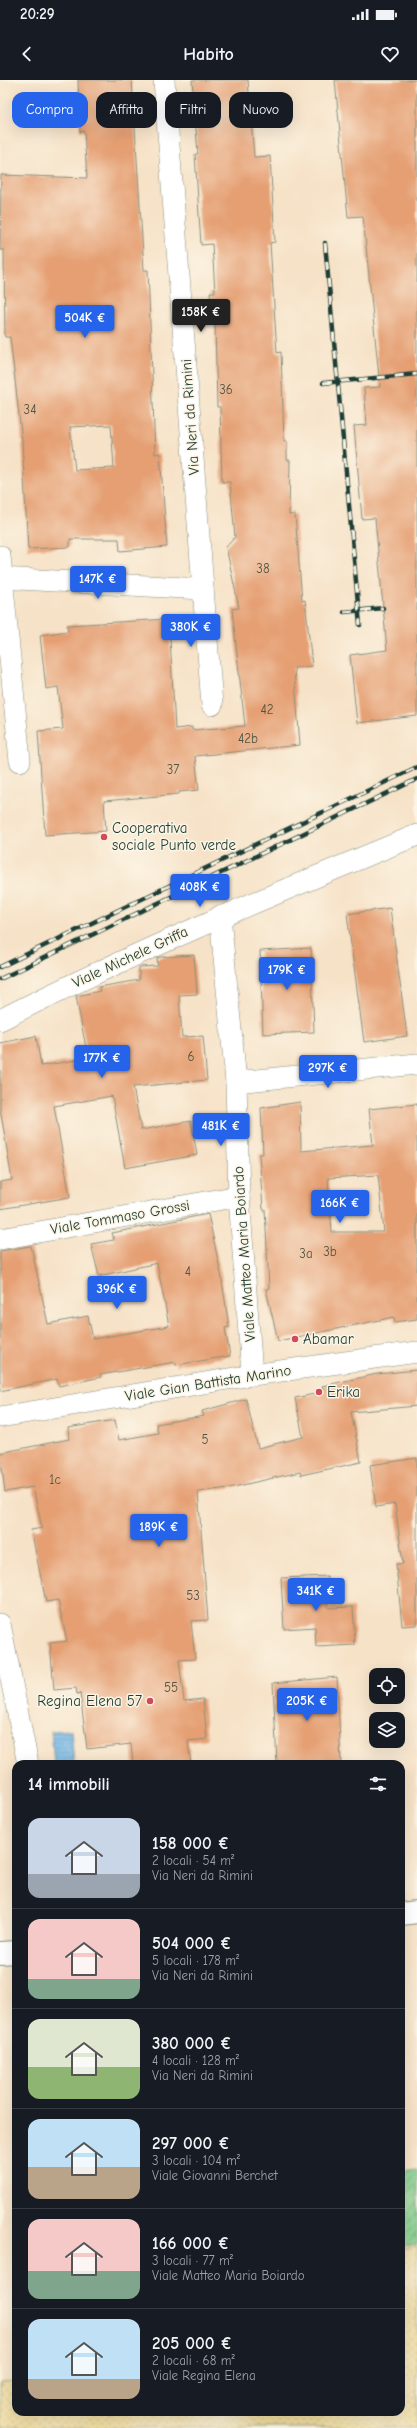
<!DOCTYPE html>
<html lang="it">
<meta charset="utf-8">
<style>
body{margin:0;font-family:"Comic Neue",sans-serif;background:#242831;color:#f1f3f6;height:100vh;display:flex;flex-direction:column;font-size:15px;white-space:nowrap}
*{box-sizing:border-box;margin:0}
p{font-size:13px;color:#9ea1a6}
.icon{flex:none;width:22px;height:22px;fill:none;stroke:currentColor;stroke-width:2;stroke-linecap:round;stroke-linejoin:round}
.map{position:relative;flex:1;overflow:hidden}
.sheet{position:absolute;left:12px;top:1680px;width:393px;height:656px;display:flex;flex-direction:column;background:#171b24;border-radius:12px;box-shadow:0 4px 16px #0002}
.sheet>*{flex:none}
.banner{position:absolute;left:12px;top:12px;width:393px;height:36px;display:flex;gap:8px}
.fabs{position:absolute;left:369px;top:1588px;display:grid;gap:8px}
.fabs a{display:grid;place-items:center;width:36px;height:36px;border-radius:8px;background:#171b24;box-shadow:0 4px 16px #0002;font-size:20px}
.price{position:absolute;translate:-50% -34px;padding:0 9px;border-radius:4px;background:#2563eb;color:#fff;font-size:13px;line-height:26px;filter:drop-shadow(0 1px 2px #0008)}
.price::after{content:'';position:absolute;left:50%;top:24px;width:12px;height:9px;margin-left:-6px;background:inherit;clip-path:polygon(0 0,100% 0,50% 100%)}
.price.current{background:#222;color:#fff}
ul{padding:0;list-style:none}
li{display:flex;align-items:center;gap:12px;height:100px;padding:0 16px}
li+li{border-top:1px solid #363941}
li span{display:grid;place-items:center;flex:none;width:112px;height:80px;border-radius:12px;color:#555}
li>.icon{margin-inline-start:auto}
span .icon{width:48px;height:48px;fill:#fffc;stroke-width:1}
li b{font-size:17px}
h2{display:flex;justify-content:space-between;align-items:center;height:48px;padding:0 16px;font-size:17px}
.chip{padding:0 14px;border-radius:12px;background:#171b24;box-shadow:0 4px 16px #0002;font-size:14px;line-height:36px}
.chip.current{background:#2563eb;color:#fff}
.status{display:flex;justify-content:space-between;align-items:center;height:28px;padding:0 20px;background:#171b24;direction:ltr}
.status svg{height:11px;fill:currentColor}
header{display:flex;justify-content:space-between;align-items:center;height:52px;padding:0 16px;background:#171b24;font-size:18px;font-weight:700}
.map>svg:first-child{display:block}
.sand{fill:url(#sand-dots);stroke:#868c69}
.garden{fill:url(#garden-furrows);stroke:#508560}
.water{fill:url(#water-rules);stroke:#48788d}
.building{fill:#e59f72;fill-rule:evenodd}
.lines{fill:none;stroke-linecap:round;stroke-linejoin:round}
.street-casing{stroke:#8a907e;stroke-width:22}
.secondary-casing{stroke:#8a907e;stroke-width:24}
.street{stroke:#fff;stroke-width:21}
.secondary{stroke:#fff;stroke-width:22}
.rail-casing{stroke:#1f3d34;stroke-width:4.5}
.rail{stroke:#fcf5e5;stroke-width:3;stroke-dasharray:9;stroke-linecap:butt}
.poi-dot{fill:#d1495b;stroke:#fcf5e5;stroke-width:1.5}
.labels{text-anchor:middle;stroke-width:3;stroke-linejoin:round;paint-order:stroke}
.number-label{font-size:13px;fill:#505644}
.street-label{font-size:15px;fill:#1f3d34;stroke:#fcf5e5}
.poi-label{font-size:15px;fill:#1f3d34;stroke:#fcf5e5;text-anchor:start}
</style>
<div class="status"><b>20:29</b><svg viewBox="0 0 49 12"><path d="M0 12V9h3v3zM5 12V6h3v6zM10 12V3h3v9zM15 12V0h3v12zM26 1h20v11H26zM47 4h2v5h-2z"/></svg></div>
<header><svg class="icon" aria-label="back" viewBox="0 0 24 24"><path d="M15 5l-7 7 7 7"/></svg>Habito<svg class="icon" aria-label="heart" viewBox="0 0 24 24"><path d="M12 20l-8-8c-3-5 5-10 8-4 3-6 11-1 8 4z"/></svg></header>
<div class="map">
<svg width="417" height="2348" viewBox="0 0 417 2348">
<defs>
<pattern id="sand-dots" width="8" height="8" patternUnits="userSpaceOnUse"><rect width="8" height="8" fill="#eeda9e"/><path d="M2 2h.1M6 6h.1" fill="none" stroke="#ccbc89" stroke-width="1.8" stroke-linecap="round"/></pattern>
<pattern id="garden-furrows" width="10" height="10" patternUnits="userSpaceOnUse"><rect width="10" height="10" fill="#82cd8b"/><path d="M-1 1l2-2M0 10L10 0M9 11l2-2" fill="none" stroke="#6aa872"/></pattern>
<pattern id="water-rules" width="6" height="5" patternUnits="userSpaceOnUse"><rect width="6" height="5" fill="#70b4e6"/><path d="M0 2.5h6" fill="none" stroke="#5b94bb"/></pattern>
</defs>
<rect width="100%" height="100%" fill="#fcf5e5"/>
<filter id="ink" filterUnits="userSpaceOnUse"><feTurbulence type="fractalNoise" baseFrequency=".025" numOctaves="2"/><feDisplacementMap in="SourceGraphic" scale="8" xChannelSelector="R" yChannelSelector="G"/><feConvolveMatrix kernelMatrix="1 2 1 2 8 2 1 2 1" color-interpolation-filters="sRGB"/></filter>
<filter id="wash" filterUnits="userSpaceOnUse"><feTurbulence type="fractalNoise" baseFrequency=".012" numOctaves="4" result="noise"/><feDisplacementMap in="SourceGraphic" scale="16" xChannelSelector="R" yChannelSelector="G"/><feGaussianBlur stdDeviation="0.9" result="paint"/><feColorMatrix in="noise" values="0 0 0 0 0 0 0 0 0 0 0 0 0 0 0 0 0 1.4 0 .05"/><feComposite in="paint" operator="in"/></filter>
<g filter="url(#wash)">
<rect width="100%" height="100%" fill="#f6e2c7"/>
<!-- sand -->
<path class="sand" d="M417 2166V2348H0V2302L16 2301V2332H401V2168Z"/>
<!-- garden -->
<path class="garden" d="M417 2089V2164L401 2165V2091Z"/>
<!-- water -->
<path class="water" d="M71 1650 74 1684H54L51 1651Z"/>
<g id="blocks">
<!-- building -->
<g class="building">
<path d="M78 0H132L144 190H148L155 374 160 373 167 467 120 471 119 459H70V467L28 469 22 361 10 257H5L4 170H0L1 95 87 98 84 51 80 52ZM111 345 114 388 75 390 70 347Z"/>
<path d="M192 0H248L254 77 270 76 275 162 270 163 277 273 281 272 284 361H287V380H290L289 435 295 434 302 521 305 520 312 586 294 588 300 665 195 676 199 710 179 712V714L104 721 106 751 45 755 38 651 63 649 58 607 46 609 40 555 68 551 67 545 169 539 175 649 192 647V650L245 646 232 529 239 528 226 467 235 457 230 402H222L220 327H217L215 244H212L210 212H215L212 164 201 165 195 74H198Z"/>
<path d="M335 0H417V636L357 643 350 575 387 570 375 438 362 439 354 346 367 345 364 308 380 307 363 136 348 137Z"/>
<path d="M390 828 407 956 364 962 347 834Z"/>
<path d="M311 868 314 952 263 954 260 871Z"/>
<path d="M194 875 197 914 179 915 182 957 203 956 207 1000 133 1007 141 1050 191 1041 197 1075 125 1088 112 1016 54 1026 70 1117 0 1129V1102L12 1100 0 1028V963L36 956 41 986 88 978 76 916 100 911 99 907 139 900V887L158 886 157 878 161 877Z"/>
<path d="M300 1022 301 1071 373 1065 369 1029 417 1024V1239L395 1242 394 1237 278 1261 266 1209 269 1208 265 1129H263L259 1074H263L261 1028ZM378 1095 384 1152H332L328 1098Z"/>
<path d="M208 1134 221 1194 229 1247 225 1248 230 1276 176 1285 175 1282 100 1295 101 1297 59 1306 57 1299 0 1311V1171L31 1166 48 1244 88 1236 93 1259 169 1246 157 1183 99 1196 91 1164 114 1160 112 1153Z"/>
<path d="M417 1290V1326L351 1332 361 1382 301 1395 300 1392 229 1408 198 1412 208 1540 191 1541 195 1579 179 1580 184 1621 203 1619 207 1659 188 1661 191 1684H133L131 1664 87 1669 80 1613 77 1614 76 1608 54 1610 50 1563 67 1561 58 1520 46 1522 31 1450 42 1448 33 1407 5 1412 0 1373 69 1359 68 1348 115 1340 119 1360 158 1353 156 1344 204 1336 202 1331 246 1319 258 1368 303 1357 295 1318 324 1312 322 1306 377 1294Z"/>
<path d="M417 1378V1545L402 1546 396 1484H403L395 1424 376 1427 370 1385Z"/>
<path d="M327 1496 328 1528 353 1527 355 1565 316 1567 315 1547 284 1549 281 1498Z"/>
<path d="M337 1597 341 1683 277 1684 273 1603Z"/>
</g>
</g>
</g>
<g filter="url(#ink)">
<use href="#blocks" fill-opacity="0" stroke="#8a907e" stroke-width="1"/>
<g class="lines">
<!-- street casing -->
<g class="street-casing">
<g id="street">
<path d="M164 0 212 625"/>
<path d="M0 476 20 681"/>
<path d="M0 498 203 509"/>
<path d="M220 836 236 1002 239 1116 252 1295"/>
<path d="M0 940C136 871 276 813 417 755"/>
<path d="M236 1002 417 984"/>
<path d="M0 1159 239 1116"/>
<path d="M0 1337 252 1295 417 1272"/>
<path d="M0 1544 28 1684"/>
</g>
</g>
<!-- secondary casing -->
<g class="secondary-casing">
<g id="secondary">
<path d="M401 1834 417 1832"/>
<path d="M0 1873 16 1872"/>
</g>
</g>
<!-- street -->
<use href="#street" class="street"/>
<!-- secondary -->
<use href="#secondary" class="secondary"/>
<!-- rail casing -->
<g class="rail-casing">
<g id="rail">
<path d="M325 163 360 545"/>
<path d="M323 303 417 294"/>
<path d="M344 532 383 528"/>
<path d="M0 887 417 687"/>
<path d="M0 899 417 699"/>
</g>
</g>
<!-- rail -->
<use href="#rail" class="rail"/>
</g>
</g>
<!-- markers -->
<g class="poi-dot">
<circle cx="104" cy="757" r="4"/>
<circle cx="295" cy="1259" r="4"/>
<circle cx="319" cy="1312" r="4"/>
<circle cx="150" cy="1621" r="4"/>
</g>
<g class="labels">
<!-- number labels -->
<g class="number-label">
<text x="226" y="314">36</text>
<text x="30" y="334">34</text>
<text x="263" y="493">38</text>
<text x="267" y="634">42</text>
<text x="248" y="663">42b</text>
<text x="173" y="694">37</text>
<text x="191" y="981">6</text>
<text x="330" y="1176">3b</text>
<text x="306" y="1178">3a</text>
<text x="188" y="1196">4</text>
<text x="205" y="1364">5</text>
<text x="55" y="1404">1c</text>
<text x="193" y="1520">53</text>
<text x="171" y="1612">55</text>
</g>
<!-- street labels -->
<g class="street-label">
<text transform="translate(190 337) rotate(-94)" y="5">Via Neri da Rimini</text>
<text transform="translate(130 877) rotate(-25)" y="5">Viale Michele Griffa</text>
<text transform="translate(120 1137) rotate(-10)" y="5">Viale Tommaso Grossi</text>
<text transform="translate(244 1174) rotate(-94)" y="5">Viale Matteo Maria Boiardo</text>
<text transform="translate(208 1303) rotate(-9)" y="5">Viale Gian Battista Marino</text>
</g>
<!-- poi labels -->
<g class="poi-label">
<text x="112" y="753">Cooperativa<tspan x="112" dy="17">sociale Punto verde</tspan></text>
<text x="303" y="1264">Abamar</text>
<text x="327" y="1317">Erika</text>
<text x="142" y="1626" text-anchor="end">Regina Elena 57</text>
</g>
</g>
</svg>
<div class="fabs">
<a><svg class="icon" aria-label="locate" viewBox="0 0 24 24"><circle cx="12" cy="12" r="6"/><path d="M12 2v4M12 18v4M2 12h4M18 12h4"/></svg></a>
<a><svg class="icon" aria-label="layers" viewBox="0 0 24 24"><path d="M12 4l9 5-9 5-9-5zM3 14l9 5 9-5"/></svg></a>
</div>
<b class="price current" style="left:201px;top:253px">158K €</b>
<b class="price" style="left:85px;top:259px">504K €</b>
<b class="price" style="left:98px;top:520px">147K €</b>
<b class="price" style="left:191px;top:568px">380K €</b>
<b class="price" style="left:200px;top:828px">408K €</b>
<b class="price" style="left:287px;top:911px">179K €</b>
<b class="price" style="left:102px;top:999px">177K €</b>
<b class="price" style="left:328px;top:1009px">297K €</b>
<b class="price" style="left:221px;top:1067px">481K €</b>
<b class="price" style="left:340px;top:1144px">166K €</b>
<b class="price" style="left:117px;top:1230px">396K €</b>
<b class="price" style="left:159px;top:1468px">189K €</b>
<b class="price" style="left:316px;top:1532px">341K €</b>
<b class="price" style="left:307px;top:1642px">205K €</b>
<div class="banner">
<a class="chip current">Compra</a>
<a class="chip">Affitta</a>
<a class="chip">Filtri</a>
<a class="chip">Nuovo</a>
</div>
<section class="sheet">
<h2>14 immobili<svg class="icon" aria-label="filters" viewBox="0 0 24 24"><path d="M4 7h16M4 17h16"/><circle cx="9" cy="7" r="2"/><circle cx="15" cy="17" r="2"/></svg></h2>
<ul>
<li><span style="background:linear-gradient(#c9d6e8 70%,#9aa5b1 0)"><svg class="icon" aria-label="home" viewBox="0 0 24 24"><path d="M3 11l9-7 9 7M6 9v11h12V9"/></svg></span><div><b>158 000 €</b><p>2 locali · 54 m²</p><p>Via Neri da Rimini</p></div></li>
<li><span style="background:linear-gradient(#f6c9c9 75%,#7fa58c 0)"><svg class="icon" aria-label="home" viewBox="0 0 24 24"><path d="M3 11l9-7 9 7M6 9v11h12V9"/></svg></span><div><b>504 000 €</b><p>5 locali · 178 m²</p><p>Via Neri da Rimini</p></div></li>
<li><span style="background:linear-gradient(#dfe7d0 60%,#8fb573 0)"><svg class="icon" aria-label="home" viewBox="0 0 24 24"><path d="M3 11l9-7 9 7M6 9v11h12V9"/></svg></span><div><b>380 000 €</b><p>4 locali · 128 m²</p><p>Via Neri da Rimini</p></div></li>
<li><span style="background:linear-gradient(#bfe0f5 60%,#b9a48a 0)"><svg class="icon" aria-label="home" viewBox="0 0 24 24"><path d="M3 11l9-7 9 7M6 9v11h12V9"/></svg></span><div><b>297 000 €</b><p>3 locali · 104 m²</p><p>Viale Giovanni Berchet</p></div></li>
<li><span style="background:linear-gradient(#f6c9c9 65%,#7fa58c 0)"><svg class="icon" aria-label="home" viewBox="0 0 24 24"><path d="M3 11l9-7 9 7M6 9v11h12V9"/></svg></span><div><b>166 000 €</b><p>3 locali · 77 m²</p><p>Viale Matteo Maria Boiardo</p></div></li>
<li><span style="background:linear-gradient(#bfe0f5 75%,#b9a48a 0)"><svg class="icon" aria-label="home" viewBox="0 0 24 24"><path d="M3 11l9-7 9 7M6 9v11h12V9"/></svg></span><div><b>205 000 €</b><p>2 locali · 68 m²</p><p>Viale Regina Elena</p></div></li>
</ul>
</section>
</div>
